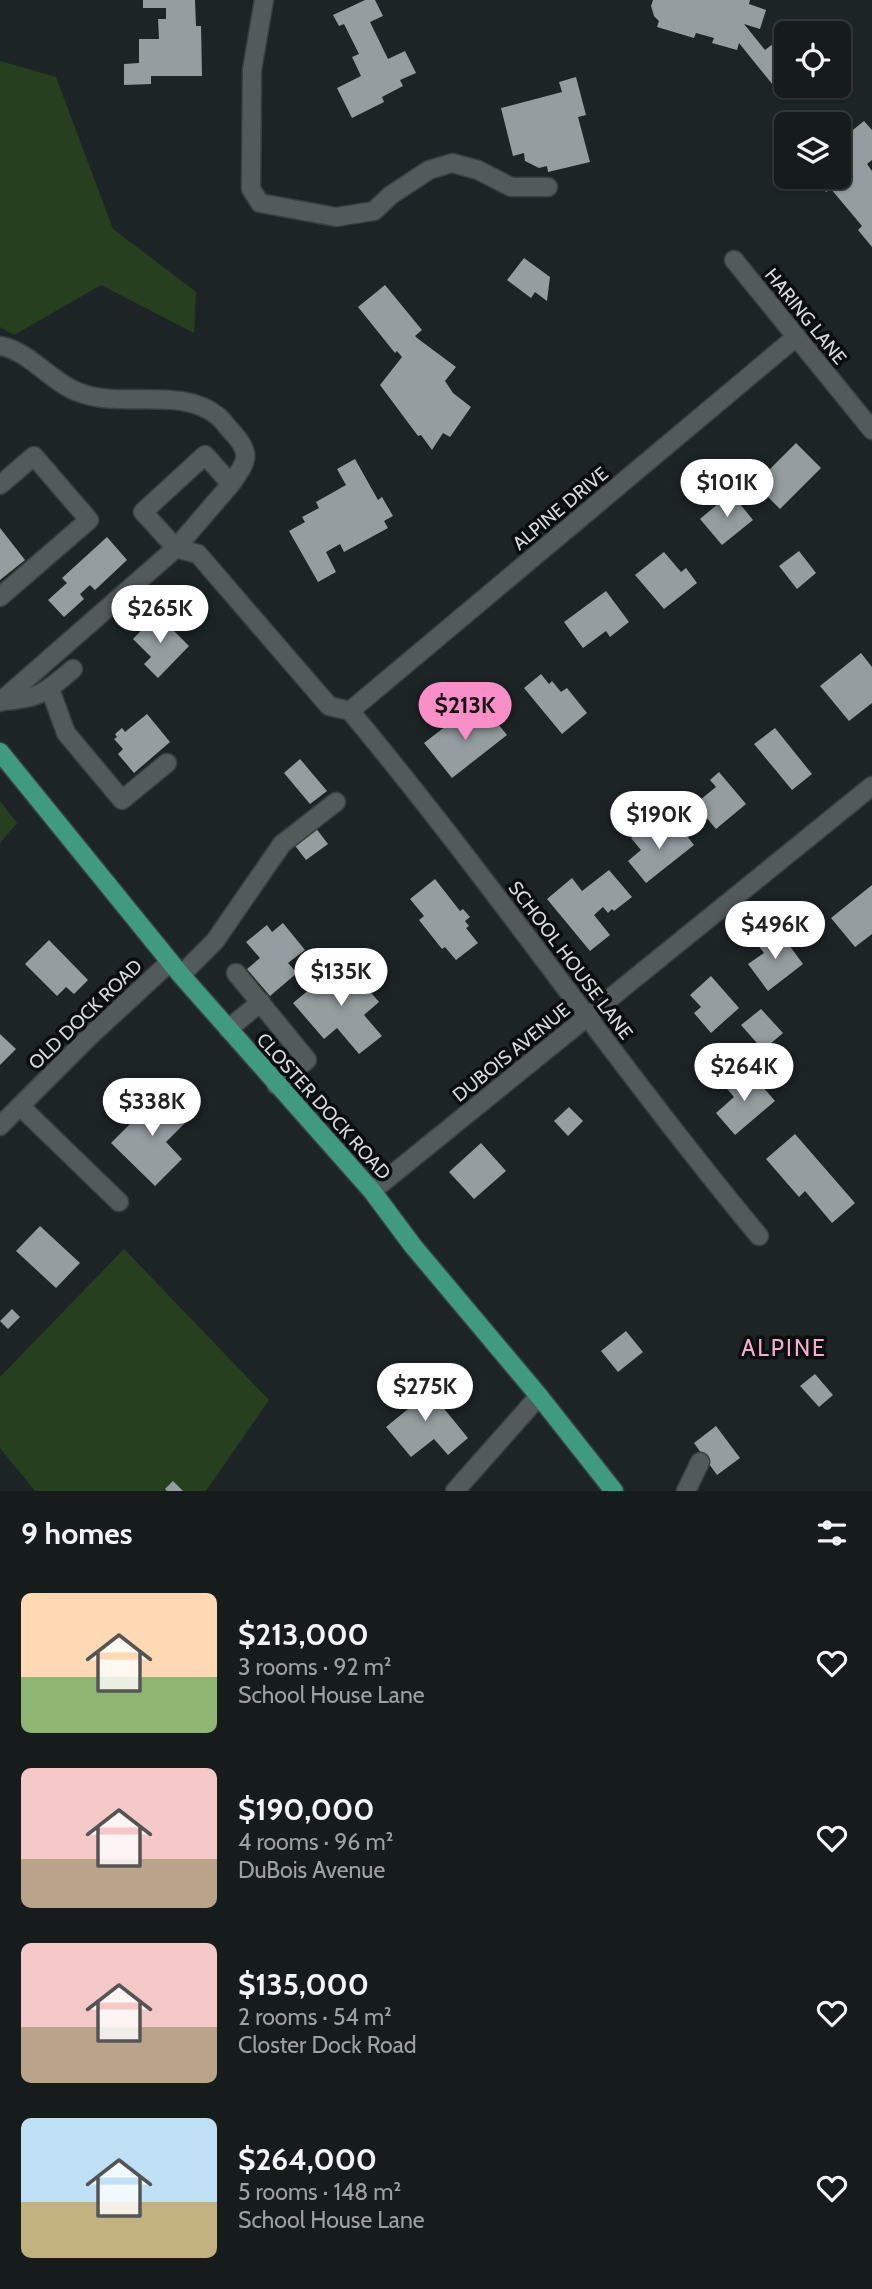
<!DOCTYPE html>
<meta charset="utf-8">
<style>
body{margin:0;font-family:Cabin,sans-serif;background:#1f2425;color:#f1f3f6;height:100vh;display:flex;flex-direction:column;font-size:26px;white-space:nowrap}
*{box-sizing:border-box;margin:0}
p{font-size:23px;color:#9ea1a3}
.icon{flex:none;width:38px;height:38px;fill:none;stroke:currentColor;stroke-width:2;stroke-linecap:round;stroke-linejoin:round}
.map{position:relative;height:1491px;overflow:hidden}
.side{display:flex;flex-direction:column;background:#161b1c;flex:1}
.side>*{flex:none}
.fabs{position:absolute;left:774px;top:21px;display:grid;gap:14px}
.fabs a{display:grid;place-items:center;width:77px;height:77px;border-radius:10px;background:#161b1c;box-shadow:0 2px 5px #0004,0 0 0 2px #35393b;font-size:35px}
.price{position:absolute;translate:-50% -60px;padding:0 16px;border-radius:24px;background:#fff;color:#222;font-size:23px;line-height:46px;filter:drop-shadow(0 2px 4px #0008)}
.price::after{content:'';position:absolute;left:50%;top:42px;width:21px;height:16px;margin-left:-10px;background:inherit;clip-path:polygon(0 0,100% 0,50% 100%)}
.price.active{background:#fa8fc8;color:#111}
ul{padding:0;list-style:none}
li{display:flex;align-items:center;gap:21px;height:175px;padding:0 21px}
li span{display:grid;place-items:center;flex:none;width:196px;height:140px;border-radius:10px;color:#555}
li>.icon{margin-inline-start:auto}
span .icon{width:84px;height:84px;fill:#fffc;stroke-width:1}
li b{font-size:30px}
h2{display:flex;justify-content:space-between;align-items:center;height:84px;padding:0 21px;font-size:30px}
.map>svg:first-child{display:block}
.green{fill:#26401f}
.building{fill:#959da0}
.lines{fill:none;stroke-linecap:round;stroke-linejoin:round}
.minor-casing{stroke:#383f3f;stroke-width:21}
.major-casing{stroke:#383f3f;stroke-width:21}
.minor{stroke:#525a5a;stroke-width:18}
.major{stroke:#409a80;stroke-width:18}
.labels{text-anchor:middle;stroke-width:7;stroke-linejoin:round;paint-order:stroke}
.street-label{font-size:19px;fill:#d5dada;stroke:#0a0d0d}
.quarter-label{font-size:23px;letter-spacing:2px;fill:#f6abd1;stroke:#0a0d0d}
</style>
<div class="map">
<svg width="872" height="1491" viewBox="0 0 872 1491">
<rect width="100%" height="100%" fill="#1d2425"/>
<!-- green -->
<g class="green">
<path d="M0 61 56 77 113 229 196 292 194 333 101 285 14 335 0 327Z"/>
<path d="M0 801 17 823 0 843Z"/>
<path d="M124 1249 269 1400 206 1491H35L0 1448V1377Z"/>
</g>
<!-- building -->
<g class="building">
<path d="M143 0H195L196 26H201L202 76H151V84L124 85V64L139 63V39H159L158 19H166V8H143Z"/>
<path d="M365 0H375L383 16 370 22 388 59 405 51 416 73 400 80 403 86 382 97 384 102 352 118 337 88 361 76 352 57 359 54 344 24 339 26 333 15Z"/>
<path d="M653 0H750L749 4 766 10 760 29 744 24 765 50 786 34V75L773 85 739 43 737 50 712 43 714 38 696 33 694 38 657 27 659 21 654 16 651 6Z"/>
<path d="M576 77 586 115 578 117 590 162 548 172 547 166 539 168 525 161 524 153 513 156 501 108 562 92 559 82Z"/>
<path d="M864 121 872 130V160L867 164 872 171V247L858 230 862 226 831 189 826 192 813 177H838V142Z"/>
<path d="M524 258 550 277 547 301 535 292 531 298 507 280Z"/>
<path d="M385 285 422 330 415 336 417 338 456 367 445 381 453 393 471 407 450 437 443 433 432 450 421 435 418 436 380 385 402 357 397 351 395 353 358 307Z"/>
<path d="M796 443 821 468 780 509 755 484Z"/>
<path d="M355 459 378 500 382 497 393 516 384 521 388 528 344 552 340 544 326 552 336 572 318 582 289 531 305 522 302 517 319 508 316 502 346 485 337 469Z"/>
<path d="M731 493 753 520 722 545 700 519Z"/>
<path d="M0 528 25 560 0 580Z"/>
<path d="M107 537 127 560 95 590 90 585 80 594 84 599 64 617 48 600 67 583 62 578Z"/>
<path d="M799 551 816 573 797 589 779 566Z"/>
<path d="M664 552 681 572 686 568 697 583 664 609 635 575Z"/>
<path d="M606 591 629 622 610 637 606 631 583 648 564 622Z"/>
<path d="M157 614 189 646 158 678 144 664 151 657 133 639Z"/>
<path d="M861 653 872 667V703L849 721 820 686Z"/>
<path d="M541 674 549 684 552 681 561 692 567 688 587 713 562 734 524 688Z"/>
<path d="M484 707 507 735 452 778 424 743 455 719 460 726Z"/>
<path d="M147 714 170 742 134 773 118 754 123 749 114 739 117 737 115 734 122 728 125 732Z"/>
<path d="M775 728 812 774 792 790 754 744Z"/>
<path d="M300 759 327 791 310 804 284 773Z"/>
<path d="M719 772 746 804 716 829 695 804 716 787 710 780Z"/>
<path d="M676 822 694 845 646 883 628 861 641 850 631 838 645 827 655 839Z"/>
<path d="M315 827 328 844 306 860 293 843Z"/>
<path d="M609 870 632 897 614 911 612 909 608 913 603 907 594 915 610 935 590 951 547 899 572 878 582 891Z"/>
<path d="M435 879 460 911 463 909 470 917 465 921 469 926 466 928 478 943 456 960 445 947 442 949 419 920 424 916 410 899Z"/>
<path d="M872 885V934L855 947 831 918Z"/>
<path d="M283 923 305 950 288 963 297 973 270 996 247 969 260 958 246 942 267 925 272 932Z"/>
<path d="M778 930 803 964 768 991 748 964 764 953 758 945Z"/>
<path d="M49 940 88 980 74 994 66 987 57 996 25 964Z"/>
<path d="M348 966 379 1002 364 1015 382 1036 359 1054 337 1028 324 1039 293 1003 334 969 339 974Z"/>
<path d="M711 976 739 1008 711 1033 694 1013 701 1007 690 995Z"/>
<path d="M761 1009 783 1033 763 1050 741 1025Z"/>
<path d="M0 1034 16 1049 0 1065Z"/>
<path d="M734 1072 747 1087 756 1079 775 1101 735 1135 716 1113 734 1097 722 1083Z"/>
<path d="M152 1086 187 1121 166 1142 182 1159 155 1186 111 1143 148 1106 140 1098Z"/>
<path d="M569 1107 583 1121 568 1136 554 1121Z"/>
<path d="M795 1134 855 1203 832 1223 805 1191 799 1197 766 1159Z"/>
<path d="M481 1143 506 1171 474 1199 449 1172Z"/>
<path d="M40 1226 80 1263 56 1288 16 1251Z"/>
<path d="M12 1309 20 1317 8 1329 0 1321Z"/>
<path d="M626 1331 643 1352 618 1372 601 1351Z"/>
<path d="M815 1374 833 1395 819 1407 800 1386Z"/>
<path d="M414 1380 429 1399 433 1395 468 1438 448 1455 434 1439 411 1457 386 1427 408 1409 396 1395Z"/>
<path d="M716 1426 740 1458 717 1475 694 1443Z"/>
<path d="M173 1481 183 1491H167L165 1489Z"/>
</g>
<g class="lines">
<!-- minor casing -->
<g class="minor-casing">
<g id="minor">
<path d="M264 0 252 70 251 189 260 203 336 217 374 211 391 195 429 170 452 163 478 170 511 187H548"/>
<path d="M734 260 872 430"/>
<path d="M0 346C28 350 51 382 78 392 122 410 181 385 219 417 224 422 228 428 233 433 253 455 246 462 231 484"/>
<path d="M0 485 34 456 89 520 0 597"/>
<path d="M118 599 136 620"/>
<path d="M50 689 66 733 122 800 167 763"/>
<path d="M1 701C38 699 45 693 73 669"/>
<path d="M0 702 176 548 231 484 205 455 143 512 176 548 198 554 329 706 350 711"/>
<path d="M350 711C492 881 617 1065 759 1236"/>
<path d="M350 711 796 337"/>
<path d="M236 973 307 1060 276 1085"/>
<path d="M181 975 215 941 282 844 336 802"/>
<path d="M228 1029 261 1002"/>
<path d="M20 1106 119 1202"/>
<path d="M0 1126 91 1035 170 962"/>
<path d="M372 1191 872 786"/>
<path d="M455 1491 539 1396"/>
<path d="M686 1491 700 1462"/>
</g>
</g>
<!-- major casing -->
<g class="major-casing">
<path id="major" d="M0 752 181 975 372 1191 413 1246 539 1396 614 1491"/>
</g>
<!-- minor -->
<use href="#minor" class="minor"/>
<!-- major -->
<use href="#major" class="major"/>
</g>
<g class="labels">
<!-- street labels -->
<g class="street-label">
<text transform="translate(806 316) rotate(51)" y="7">HARING LANE</text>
<text transform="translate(560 508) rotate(-40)" y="7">ALPINE DRIVE</text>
<text transform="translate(571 960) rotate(53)" y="7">SCHOOL HOUSE LANE</text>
<text transform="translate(85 1014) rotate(-44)" y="7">OLD DOCK ROAD</text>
<text transform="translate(511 1052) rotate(-39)" y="7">DUBOIS AVENUE</text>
<text transform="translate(324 1106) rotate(48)" y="7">CLOSTER DOCK ROAD</text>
</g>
<!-- quarter labels -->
<g class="quarter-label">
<text x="784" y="1356">ALPINE</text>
</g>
</g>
</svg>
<div class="fabs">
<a><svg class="icon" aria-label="locate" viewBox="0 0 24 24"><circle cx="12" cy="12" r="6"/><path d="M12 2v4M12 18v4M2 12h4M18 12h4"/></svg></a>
<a><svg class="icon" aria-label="layers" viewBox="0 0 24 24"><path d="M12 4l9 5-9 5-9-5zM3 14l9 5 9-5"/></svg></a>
</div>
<b class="price" style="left:727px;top:519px">$101K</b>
<b class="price" style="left:160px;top:645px">$265K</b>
<b class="price active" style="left:465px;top:742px">$213K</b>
<b class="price" style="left:659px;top:851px">$190K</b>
<b class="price" style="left:775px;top:961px">$496K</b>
<b class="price" style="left:341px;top:1008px">$135K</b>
<b class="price" style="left:744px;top:1103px">$264K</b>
<b class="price" style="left:152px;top:1138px">$338K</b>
<b class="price" style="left:425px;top:1423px">$275K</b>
</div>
<section class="side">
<h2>9 homes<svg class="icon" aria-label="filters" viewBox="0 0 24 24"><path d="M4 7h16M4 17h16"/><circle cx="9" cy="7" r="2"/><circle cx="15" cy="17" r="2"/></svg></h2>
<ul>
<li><span style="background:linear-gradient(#ffd9b3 60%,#8fb573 0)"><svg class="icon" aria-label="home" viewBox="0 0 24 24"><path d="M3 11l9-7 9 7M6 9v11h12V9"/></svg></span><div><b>$213,000</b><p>3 rooms · 92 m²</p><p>School House Lane</p></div><svg class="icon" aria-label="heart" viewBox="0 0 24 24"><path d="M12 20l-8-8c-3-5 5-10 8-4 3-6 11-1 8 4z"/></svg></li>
<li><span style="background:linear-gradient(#f6c9c9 65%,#b9a48a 0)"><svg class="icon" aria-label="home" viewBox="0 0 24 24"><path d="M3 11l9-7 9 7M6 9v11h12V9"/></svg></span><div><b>$190,000</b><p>4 rooms · 96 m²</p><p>DuBois Avenue</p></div><svg class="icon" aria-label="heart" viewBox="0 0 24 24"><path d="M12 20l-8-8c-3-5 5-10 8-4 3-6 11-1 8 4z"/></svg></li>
<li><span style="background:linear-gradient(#f6c9c9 60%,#b9a48a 0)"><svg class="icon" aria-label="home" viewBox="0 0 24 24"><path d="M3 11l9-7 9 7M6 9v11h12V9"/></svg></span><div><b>$135,000</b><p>2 rooms · 54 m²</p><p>Closter Dock Road</p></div><svg class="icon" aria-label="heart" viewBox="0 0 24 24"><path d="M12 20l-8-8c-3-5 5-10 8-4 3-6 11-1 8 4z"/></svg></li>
<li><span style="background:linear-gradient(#bfe0f5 60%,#c2b280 0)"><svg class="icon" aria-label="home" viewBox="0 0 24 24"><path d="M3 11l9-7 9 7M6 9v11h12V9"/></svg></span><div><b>$264,000</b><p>5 rooms · 148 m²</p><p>School House Lane</p></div><svg class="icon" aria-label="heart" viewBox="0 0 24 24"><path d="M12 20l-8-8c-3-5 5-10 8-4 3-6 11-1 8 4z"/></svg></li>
</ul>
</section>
